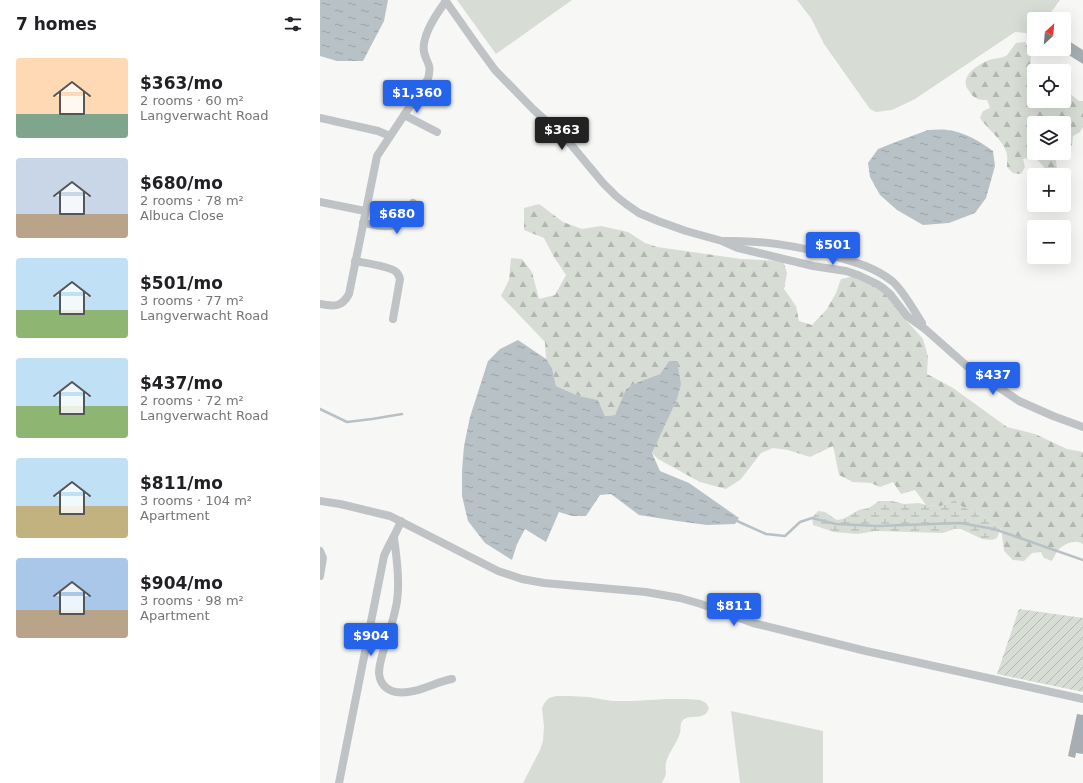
<!DOCTYPE html>
<meta charset="utf-8">
<style>
body{margin:0;font-family:"DejaVu Sans",sans-serif;background:#f6f6f6;color:#202124;height:100vh;display:flex;flex-direction:column;font-size:15px;white-space:nowrap}
*{box-sizing:border-box;margin:0}
p{font-size:13px;color:#757577}
.icon{flex:none;width:22px;height:22px;fill:none;stroke:currentColor;stroke-width:2;stroke-linecap:round;stroke-linejoin:round}
.map{position:relative;flex:1;overflow:hidden}
.drawer{display:flex;flex-direction:column;background:#fff;width:320px}
.drawer>*{flex:none}
.needle{width:26px;rotate:26deg}
.fabs{position:absolute;left:707px;top:12px;display:grid;gap:8px}
.fabs a{display:grid;place-items:center;width:44px;height:44px;border-radius:4px;background:#fff;box-shadow:0 4px 16px #0002;font-size:20px}
.price{position:absolute;translate:-50% -34px;padding:0 9px;border-radius:4px;background:#2563eb;color:#fff;font-size:13px;line-height:26px;filter:drop-shadow(0 1px 2px #0008)}
.price::after{content:'';position:absolute;left:50%;top:24px;width:12px;height:9px;margin-left:-6px;background:inherit;clip-path:polygon(0 0,100% 0,50% 100%)}
.price.active{background:#222;color:#fff}
ul{padding:0;list-style:none}
li{display:flex;align-items:center;gap:12px;height:100px;padding:0 16px}
li span{display:grid;place-items:center;flex:none;width:112px;height:80px;border-radius:4px;color:#555}
li>.icon{margin-inline-start:auto}
span .icon{width:48px;height:48px;fill:#fffc;stroke-width:1}
li b{font-size:17px}
h2{display:flex;justify-content:space-between;align-items:center;height:48px;padding:0 16px;font-size:17px}
main{display:flex;flex:1;min-height:0}
.map>svg:first-child{display:block}
.grass{fill:#d7dcd5}
.forest{fill:url(#forest-firs)}
.wetland{fill:url(#wetland-marsh)}
.garden{fill:url(#garden-furrows)}
.water{fill:url(#water-ripples)}
.lines{fill:none;stroke-linecap:round;stroke-linejoin:round}
.stream{stroke:#b8c2c6;stroke-width:2.5}
.building{fill:#a7aeb3}
.street{stroke:#bfc3c6;stroke-width:8}
</style>
<main>
<section class="drawer">
<h2>7 homes<svg class="icon" aria-label="filters" viewBox="0 0 24 24"><path d="M4 7h16M4 17h16"/><circle cx="9" cy="7" r="2"/><circle cx="15" cy="17" r="2"/></svg></h2>
<ul>
<li><span style="background:linear-gradient(#ffd9b3 70%,#7fa58c 0)"><svg class="icon" aria-label="home" viewBox="0 0 24 24"><path d="M3 11l9-7 9 7M6 9v11h12V9"/></svg></span><div><b>$363/mo</b><p>2 rooms · 60 m²</p><p>Langverwacht Road</p></div></li>
<li><span style="background:linear-gradient(#c9d6e8 70%,#b9a48a 0)"><svg class="icon" aria-label="home" viewBox="0 0 24 24"><path d="M3 11l9-7 9 7M6 9v11h12V9"/></svg></span><div><b>$680/mo</b><p>2 rooms · 78 m²</p><p>Albuca Close</p></div></li>
<li><span style="background:linear-gradient(#bfe0f5 65%,#8fb573 0)"><svg class="icon" aria-label="home" viewBox="0 0 24 24"><path d="M3 11l9-7 9 7M6 9v11h12V9"/></svg></span><div><b>$501/mo</b><p>3 rooms · 77 m²</p><p>Langverwacht Road</p></div></li>
<li><span style="background:linear-gradient(#bfe0f5 60%,#8fb573 0)"><svg class="icon" aria-label="home" viewBox="0 0 24 24"><path d="M3 11l9-7 9 7M6 9v11h12V9"/></svg></span><div><b>$437/mo</b><p>2 rooms · 72 m²</p><p>Langverwacht Road</p></div></li>
<li><span style="background:linear-gradient(#bfe0f5 60%,#c2b280 0)"><svg class="icon" aria-label="home" viewBox="0 0 24 24"><path d="M3 11l9-7 9 7M6 9v11h12V9"/></svg></span><div><b>$811/mo</b><p>3 rooms · 104 m²</p><p>Apartment</p></div></li>
<li><span style="background:linear-gradient(#a9c7e8 65%,#b9a48a 0)"><svg class="icon" aria-label="home" viewBox="0 0 24 24"><path d="M3 11l9-7 9 7M6 9v11h12V9"/></svg></span><div><b>$904/mo</b><p>3 rooms · 98 m²</p><p>Apartment</p></div></li>
</ul>
</section>
<div class="map">
<svg width="763" height="783" viewBox="0 0 763 783">
<defs>
<pattern id="forest-firs" width="22" height="20" patternUnits="userSpaceOnUse"><rect width="22" height="20" fill="#d7dcd5"/><path d="M5 1l3.5 6h-7zM16 11l3.5 6h-7z" fill="#b2b7b2"/></pattern>
<pattern id="wetland-marsh" width="20" height="14" patternUnits="userSpaceOnUse"><rect width="20" height="14" fill="#d7dcd5"/><path d="M1 5h8M5 5V1M11 12h8M15 12V8" fill="none" stroke="#b2b7b2"/></pattern>
<pattern id="garden-furrows" width="10" height="10" patternUnits="userSpaceOnUse"><rect width="10" height="10" fill="#d7dcd5"/><path d="M-1 1l2-2M0 10L10 0M9 11l2-2" fill="none" stroke="#b2b7b2"/></pattern>
<pattern id="water-ripples" width="26" height="14" patternUnits="userSpaceOnUse"><rect width="26" height="14" fill="#b8c2c6"/><path d="M2 4q2-2 4 0t4 0M15 11q2-2 4 0t4 0" fill="none" stroke="#9aa2a6"/></pattern>
</defs>
<rect width="100%" height="100%" fill="#f7f7f5"/>
<!-- grass -->
<g class="grass">
<path d="M137 0H252L176 54Z"/>
<path d="M477 0H740L726 19H714V39L706 33 695 32 595 99 572 110 556 112 550 109 504 44 491 18Z"/>
<path d="M236 696H249L268 697 292 701H314L346 699H368L380 700 386 703 389 708C384 723 370 712 362 721 360 724 361 729 360 733 357 743 349 752 346 762 345 766 346 770 346 774 345 777 343 780 342 783H203L220 750 223 741 224 727 222 708 225 702 229 698Z"/>
<path d="M411 711 503 731V783H420Z"/>
</g>
<!-- forest -->
<g class="forest">
<path d="M705 42C714 56 710 60 709 75L714 81V101H744V89L759 101H763V127L760 132 753 136 752 145 745 149H744V123H714V153H737L736 160 737 169 729 173C719 163 719 155 703 159L705 167 701 174 693 173 687 167C687 162 688 156 686 151 683 141 667 128 660 118L663 111 670 108 667 100C658 100 654 99 649 91 638 77 657 65 669 60 674 58 682 59 687 55 690 52 693 46 696 43Z"/>
<path d="M219 204 243 222 262 229 281 226 308 232 325 243 337 247 421 259 463 261 467 273 464 289 476 306 479 321 492 325 507 309 516 293 521 279 539 275 561 286 586 320 603 339 608 357 607 374 633 388 687 427 715 434 747 449 763 452V544C755 539 746 543 739 549 736 552 734 557 732 561L724 558 721 552 712 553 704 561 693 560 684 551 681 528 663 516 641 506 634 500 621 506 606 505 595 490 581 494 573 482 560 487 551 483 533 482 519 475 513 446 490 457 468 450 453 448 441 453 421 479 406 489 380 482 338 459 332 453 341 431 349 361 340 374 318 382 306 389 295 415 285 416 278 400 259 396 236 386 232 368 226 359 225 342 181 296 189 280 191 258 202 259 212 272 219 299 235 295 246 275 234 257 224 238 204 230V208Z"/>
</g>
<!-- wetland -->
<path class="wetland" d="M634 500 641 506 663 516 681 528 677 538 672 540 662 539 641 529H634L623 533 556 531 537 534 514 532 493 525 492 518 498 511 505 512 517 520 523 519 539 510 549 508 559 501H572L584 504 599 503 606 505 621 506Z"/>
<!-- garden -->
<path class="garden" d="M699 609 763 618V692L677 674Z"/>
<!-- water -->
<g class="water">
<path d="M0 0H68L64 21 43 61H17L0 56Z"/>
<path d="M608 130C614 130 621 129 627 130 645 132 659 141 673 151L675 166 666 198 655 213 629 223 603 225 577 210 560 195 550 177 548 163 558 149 573 143Z"/>
<path d="M198 340 226 359 232 368 236 386 259 396 278 400 285 416 295 415 306 389 318 382 340 374 349 361H357L361 384 357 399 332 453 340 471 369 483 419 518 415 524 387 525 357 521 319 515 291 494 280 495 266 516H252L239 512 226 542 205 529 197 544 192 560 165 543 148 521 142 496V470L144 446 150 417 168 361 180 349Z"/>
</g>
<g class="lines">
<!-- stream -->
<g class="stream">
<path d="M0 409 27 422 52 419 82 414"/>
<path d="M417 521 446 534 465 536 480 522 492 518 516 524 558 526 640 523 674 529 763 560"/>
</g>
</g>
<!-- building -->
<g class="building">
<path d="M744 38 763 50V64L744 52Z"/>
<path d="M757 714 763 715V754L756 753 755 758 748 756Z"/>
</g>
<g class="lines">
<!-- street -->
<g class="street">
<path d="M125 0 156 44 175 70 213 109 248 141 283 183 296 196 306 204 319 213 338 221 366 231 402 241 418 248 439 253 493 266 526 271 538 275 557 284 563 288 570 294 587 316 605 329 648 367 699 401 733 416 763 427"/>
<path d="M84 115 117 132"/>
<path d="M0 118 58 131 70 136"/>
<path d="M0 202 45 211"/>
<path d="M43 223C53 224 69 230 77 223 84 219 89 210 93 203"/>
<path d="M405 241C441 240 478 246 514 256 535 262 554 267 572 281 583 290 594 311 602 323"/>
<path d="M35 261C45 263 68 266 75 271 78 273 79 275 80 279L73 319"/>
<path d="M0 304C14 307 22 307 29 294L57 156 108 79C112 63 107 65 104 52 101 36 117 13 126 1"/>
<path d="M0 501 20 504 70 516 178 571 202 579 224 583 326 592 360 598 381 604 433 623 546 651 763 699"/>
<path d="M74 538C77 560 81 589 75 611 72 625 67 639 63 652 61 659 59 666 59 673 60 684 66 690 76 692 96 695 114 682 132 679"/>
<path d="M0 551 3 558 0 576"/>
<path d="M19 783 64 556C69 544 76 534 81 521"/>
</g>
</g>
</svg>
<div class="fabs">
<a><svg class="needle" viewBox="-14 -14 28 28"><path d="M0-13l5 13h-10z" fill="#e53935"/><path d="M0 13l5-13h-10z" fill="#757577"/></svg></a>
<a><svg class="icon" aria-label="locate" viewBox="0 0 24 24"><circle cx="12" cy="12" r="6"/><path d="M12 2v4M12 18v4M2 12h4M18 12h4"/></svg></a>
<a><svg class="icon" aria-label="layers" viewBox="0 0 24 24"><path d="M12 4l9 5-9 5-9-5zM3 14l9 5 9-5"/></svg></a>
<a>+</a>
<a>−</a>
</div>
<b class="price" style="left:97px;top:114px">$1,360</b>
<b class="price active" style="left:242px;top:151px">$363</b>
<b class="price" style="left:77px;top:235px">$680</b>
<b class="price" style="left:513px;top:266px">$501</b>
<b class="price" style="left:673px;top:396px">$437</b>
<b class="price" style="left:414px;top:627px">$811</b>
<b class="price" style="left:51px;top:657px">$904</b>
</div>
</main>
